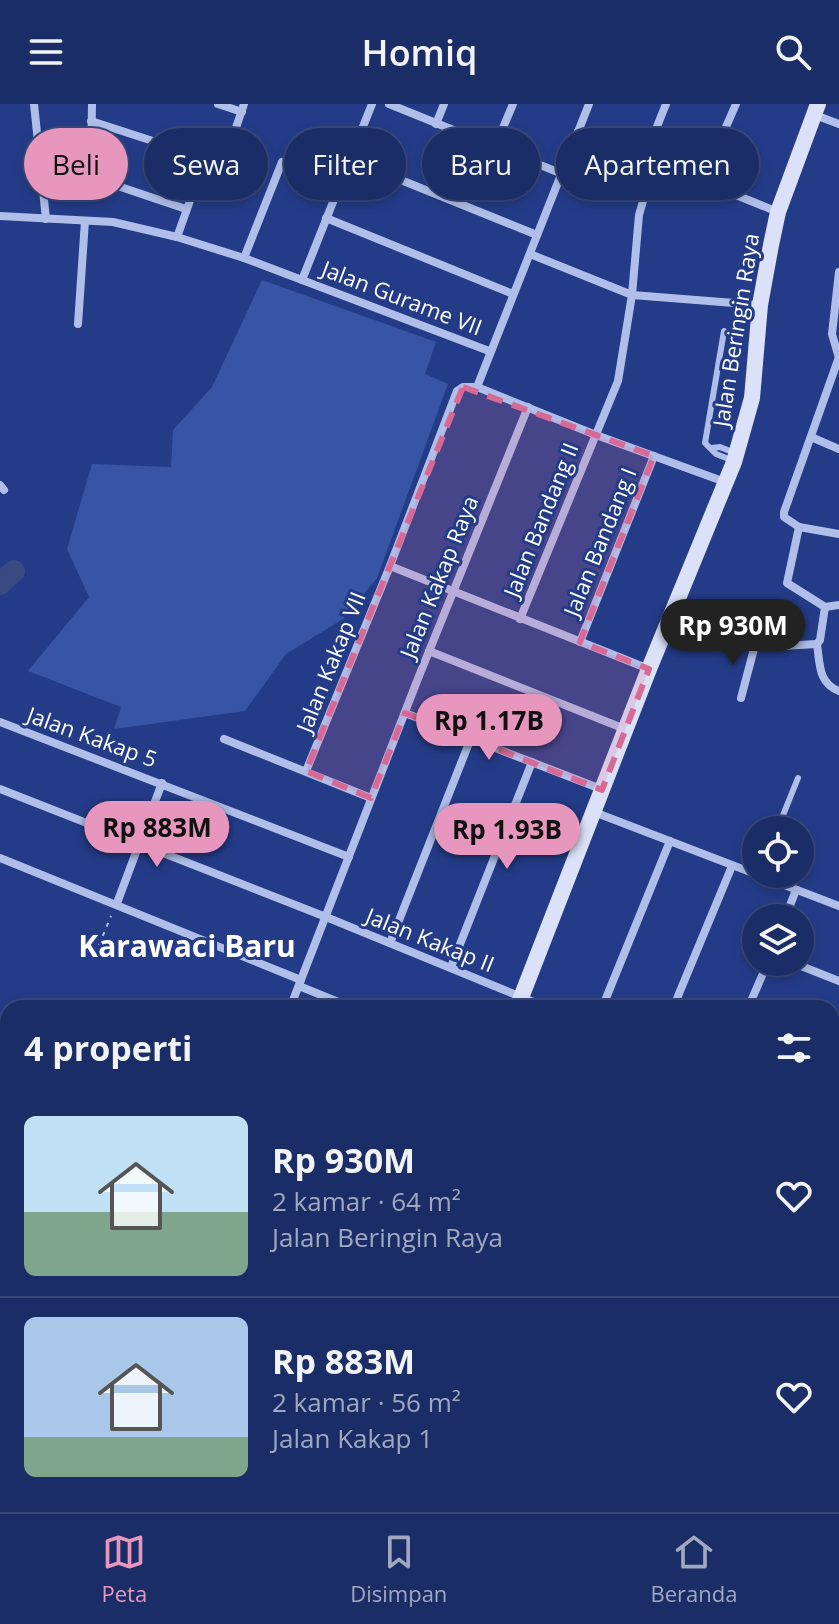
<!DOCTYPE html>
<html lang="id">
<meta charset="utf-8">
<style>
body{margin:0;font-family:"Open Sans",sans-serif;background:#24356c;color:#f1f3f6;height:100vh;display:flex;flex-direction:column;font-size:30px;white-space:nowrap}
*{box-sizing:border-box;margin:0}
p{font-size:26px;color:#a0a8bf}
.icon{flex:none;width:44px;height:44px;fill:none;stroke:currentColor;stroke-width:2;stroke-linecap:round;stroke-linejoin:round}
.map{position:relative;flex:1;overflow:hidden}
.side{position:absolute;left:0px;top:896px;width:840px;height:512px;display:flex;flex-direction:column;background:#1b2d66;border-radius:24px 24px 0 0;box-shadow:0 4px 12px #0003,0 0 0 2px #39497a}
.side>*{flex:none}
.banner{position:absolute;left:24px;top:24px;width:792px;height:72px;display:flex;gap:16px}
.tools{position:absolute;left:742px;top:712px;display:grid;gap:16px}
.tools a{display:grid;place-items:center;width:72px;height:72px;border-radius:50%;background:#1b2d66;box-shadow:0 4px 12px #0003,0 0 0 2px #39497a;font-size:40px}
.price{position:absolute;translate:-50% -68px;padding:0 18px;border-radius:28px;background:#e797bd;color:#111;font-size:26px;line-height:52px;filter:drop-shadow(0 2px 4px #0008)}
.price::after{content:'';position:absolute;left:50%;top:48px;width:24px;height:18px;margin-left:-12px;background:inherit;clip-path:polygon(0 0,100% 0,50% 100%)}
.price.on{background:#222;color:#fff}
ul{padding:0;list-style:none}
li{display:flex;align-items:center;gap:24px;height:200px;padding:0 24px}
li+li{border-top:2px solid #39497a}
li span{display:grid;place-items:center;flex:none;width:224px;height:160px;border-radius:12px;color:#555}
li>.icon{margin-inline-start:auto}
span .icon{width:96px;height:96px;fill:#fffc;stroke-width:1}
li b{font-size:34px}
h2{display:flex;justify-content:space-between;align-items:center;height:96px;padding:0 24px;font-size:34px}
.pill{padding:0 28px;border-radius:36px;background:#1b2d66;box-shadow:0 4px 12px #0003,0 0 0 2px #39497a;font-size:28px;line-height:72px}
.pill.on{background:#e797bd;color:#111}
header{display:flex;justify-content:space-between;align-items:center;height:104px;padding:0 24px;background:#1b2d66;font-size:36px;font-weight:600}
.tab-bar{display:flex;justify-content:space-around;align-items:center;height:112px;border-top:2px solid #39497a;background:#1b2d66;font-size:22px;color:#a0a8bf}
.tab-bar a{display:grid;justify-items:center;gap:4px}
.tab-bar .on{color:#e797bd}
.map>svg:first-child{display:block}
.green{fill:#3854a5}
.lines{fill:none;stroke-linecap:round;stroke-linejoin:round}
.river{stroke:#3a4b83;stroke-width:22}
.path{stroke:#b0bfe9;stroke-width:2;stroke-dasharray:4 6;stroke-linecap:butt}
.lane{stroke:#b0bfe9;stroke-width:6}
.street{stroke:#b0bfe9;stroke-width:8}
.secondary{stroke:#dbe1f8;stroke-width:16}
.marked{fill:#d76994;fill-opacity:0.2;stroke:#d76994;stroke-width:6;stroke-dasharray:16 10;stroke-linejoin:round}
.labels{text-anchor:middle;stroke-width:6;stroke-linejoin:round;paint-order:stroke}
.street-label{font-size:22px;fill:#fff;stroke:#243c88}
.district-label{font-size:30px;font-weight:bold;fill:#fff;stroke:#243c88}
</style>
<header><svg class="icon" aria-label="menu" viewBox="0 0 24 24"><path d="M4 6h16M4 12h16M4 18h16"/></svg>Homiq<svg class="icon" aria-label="search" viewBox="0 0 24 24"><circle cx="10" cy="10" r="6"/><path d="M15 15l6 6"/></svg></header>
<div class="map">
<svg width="839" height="1408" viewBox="0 0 839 1408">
<rect width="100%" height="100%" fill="#243c88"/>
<!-- green -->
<path class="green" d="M262 176 436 238 425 270 448 280 377 474 343 515 286 550 245 607 114 625 121 603 28 567 89 493 67 445 92 360 171 363 173 326 212 283Z"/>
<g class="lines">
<!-- river -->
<path class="river" d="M0 480 14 467"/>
<!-- path -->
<path class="path" d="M99 841 111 812"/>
<!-- lane -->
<g class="lane">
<path d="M724 227 705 339 716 350 734 357"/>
<path d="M712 344 720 343 735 349"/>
<path d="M777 726 798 674"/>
</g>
<!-- street -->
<g class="street">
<path d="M34 0 46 115"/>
<path d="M92 0 91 69 94 74 186 105"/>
<path d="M218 0 242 8"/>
<path d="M389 0 560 69"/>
<path d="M815 11 839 20"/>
<path d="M91 17 221 59 225 56 244 0"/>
<path d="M436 20 444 0"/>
<path d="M578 27 778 108"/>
<path d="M495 43 513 0"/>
<path d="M349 55 537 131"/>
<path d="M644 55 666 0"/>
<path d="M702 78 736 0"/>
<path d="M0 112 113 118 177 133 244 154 489 247"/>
<path d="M326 114 513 190"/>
<path d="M177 133 205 55"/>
<path d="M530 150 632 191 760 201"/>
<path d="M244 154 282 58"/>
<path d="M302 176 372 0"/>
<path d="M78 220 85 117"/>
<path d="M839 254 832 230 839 168"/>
<path d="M477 283 589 0"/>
<path d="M811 333 839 345"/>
<path d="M0 381 4 386"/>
<path d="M799 423 784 413V408L839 253"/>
<path d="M839 430 799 423 787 479 825 503 839 501"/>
<path d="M390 462 649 565"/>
<path d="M825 503 820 536 817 540C820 560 818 579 839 587"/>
<path d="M672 509 751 540 763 543 817 540"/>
<path d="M520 515 618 277 632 191 639 111 654 59"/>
<path d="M580 538 654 352"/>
<path d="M429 547 625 625"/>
<path d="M741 594 755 541"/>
<path d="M405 609 601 685"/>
<path d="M0 618 349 753"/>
<path d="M224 635 371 694"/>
<path d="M306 667 390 462 457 287 463 283H477L596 331 725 378"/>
<path d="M0 685 326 813 548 904"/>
<path d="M594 708 839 802"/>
<path d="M0 754 301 876"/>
<path d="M117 799 162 679"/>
<path d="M785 814 796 786"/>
<path d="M390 839 471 634"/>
<path d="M791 858 839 877"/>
<path d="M451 863 532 658"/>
<path d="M299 882 353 904"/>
<path d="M290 904 417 577 528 303"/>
<path d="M602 904 670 737"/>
<path d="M673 904 732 762"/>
<path d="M748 904 768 858"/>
<path d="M832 943 839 946"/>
<path d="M832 1014 839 1017"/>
<path d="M0 1130 8 1131"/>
<path d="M832 1130 839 1131"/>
<path d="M832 1190 839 1175"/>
<path d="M832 1202 839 1218"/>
<path d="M0 1358 8 1361"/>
<path d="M374 1400 394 1408"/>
<path d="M511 1400 538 1408"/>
<path d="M728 1400 744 1408"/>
<path d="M89 1408 92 1400"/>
<path d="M167 1408 170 1400"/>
<path d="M236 1408 239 1400"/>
<path d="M429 1408 435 1400"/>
<path d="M488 1408 492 1400"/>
<path d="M770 1408 775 1400"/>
</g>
<!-- secondary -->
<g class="secondary">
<path d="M517 904 649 565 734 358 752 294 760 201 771 141 778 108 818 0"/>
<path d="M321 1408 324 1400"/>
</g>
</g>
<!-- marked area -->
<path class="marked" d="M463 283 654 352 580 538 649 565 602 686 405 609 371 694 306 667Z"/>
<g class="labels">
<!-- street labels -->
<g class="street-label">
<text transform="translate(402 194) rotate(21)" y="8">Jalan Gurame VII</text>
<text transform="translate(736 226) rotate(-81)" y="8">Jalan Beringin Raya</text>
<text transform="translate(541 416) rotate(-68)" y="8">Jalan Bandang II</text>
<text transform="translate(600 438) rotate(-68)" y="8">Jalan Bandang I</text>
<text transform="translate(439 473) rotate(-68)" y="8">Jalan Kakap Raya</text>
<text transform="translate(331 558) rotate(-68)" y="8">Jalan Kakap VII</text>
<text transform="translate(92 633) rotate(20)" y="8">Jalan Kakap 5</text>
<text transform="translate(430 836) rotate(22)" y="8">Jalan Kakap II</text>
</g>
<!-- district labels -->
<g class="district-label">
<text x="187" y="853">Karawaci Baru</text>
</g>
</g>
</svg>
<div class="tools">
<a><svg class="icon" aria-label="locate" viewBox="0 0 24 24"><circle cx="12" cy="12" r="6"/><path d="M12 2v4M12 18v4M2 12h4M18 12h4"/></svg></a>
<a><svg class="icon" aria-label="layers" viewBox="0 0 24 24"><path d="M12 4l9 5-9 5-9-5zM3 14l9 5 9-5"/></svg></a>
</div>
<b class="price on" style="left:733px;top:563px">Rp 930M</b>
<b class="price" style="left:489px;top:658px">Rp 1.17B</b>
<b class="price" style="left:157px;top:765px">Rp 883M</b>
<b class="price" style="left:507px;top:767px">Rp 1.93B</b>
<div class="banner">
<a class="pill on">Beli</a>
<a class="pill">Sewa</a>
<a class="pill">Filter</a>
<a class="pill">Baru</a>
<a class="pill">Apartemen</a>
</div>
<section class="side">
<h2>4 properti<svg class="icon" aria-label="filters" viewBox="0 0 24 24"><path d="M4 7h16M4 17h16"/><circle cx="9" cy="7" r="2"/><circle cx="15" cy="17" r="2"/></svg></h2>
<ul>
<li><span style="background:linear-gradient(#bfe0f5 60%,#7fa58c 0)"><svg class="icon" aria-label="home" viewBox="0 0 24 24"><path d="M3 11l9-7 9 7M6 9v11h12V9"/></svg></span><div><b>Rp 930M</b><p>2 kamar · 64 m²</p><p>Jalan Beringin Raya</p></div><svg class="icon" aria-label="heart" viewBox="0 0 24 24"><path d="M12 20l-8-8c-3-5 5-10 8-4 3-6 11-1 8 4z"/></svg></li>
<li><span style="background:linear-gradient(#a9c7e8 75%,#7fa58c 0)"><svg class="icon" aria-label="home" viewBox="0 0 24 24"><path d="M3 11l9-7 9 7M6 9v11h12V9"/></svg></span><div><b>Rp 883M</b><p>2 kamar · 56 m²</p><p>Jalan Kakap 1</p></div><svg class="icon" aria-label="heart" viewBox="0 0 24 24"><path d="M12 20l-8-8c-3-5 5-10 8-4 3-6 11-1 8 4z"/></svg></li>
</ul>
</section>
</div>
<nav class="tab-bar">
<a class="on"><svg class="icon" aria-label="map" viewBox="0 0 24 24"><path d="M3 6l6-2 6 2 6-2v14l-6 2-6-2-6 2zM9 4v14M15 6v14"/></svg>Peta</a>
<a><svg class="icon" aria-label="saved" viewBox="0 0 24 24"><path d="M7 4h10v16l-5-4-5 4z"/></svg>Disimpan</a>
<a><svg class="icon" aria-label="home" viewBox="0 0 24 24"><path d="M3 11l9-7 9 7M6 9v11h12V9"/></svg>Beranda</a>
</nav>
